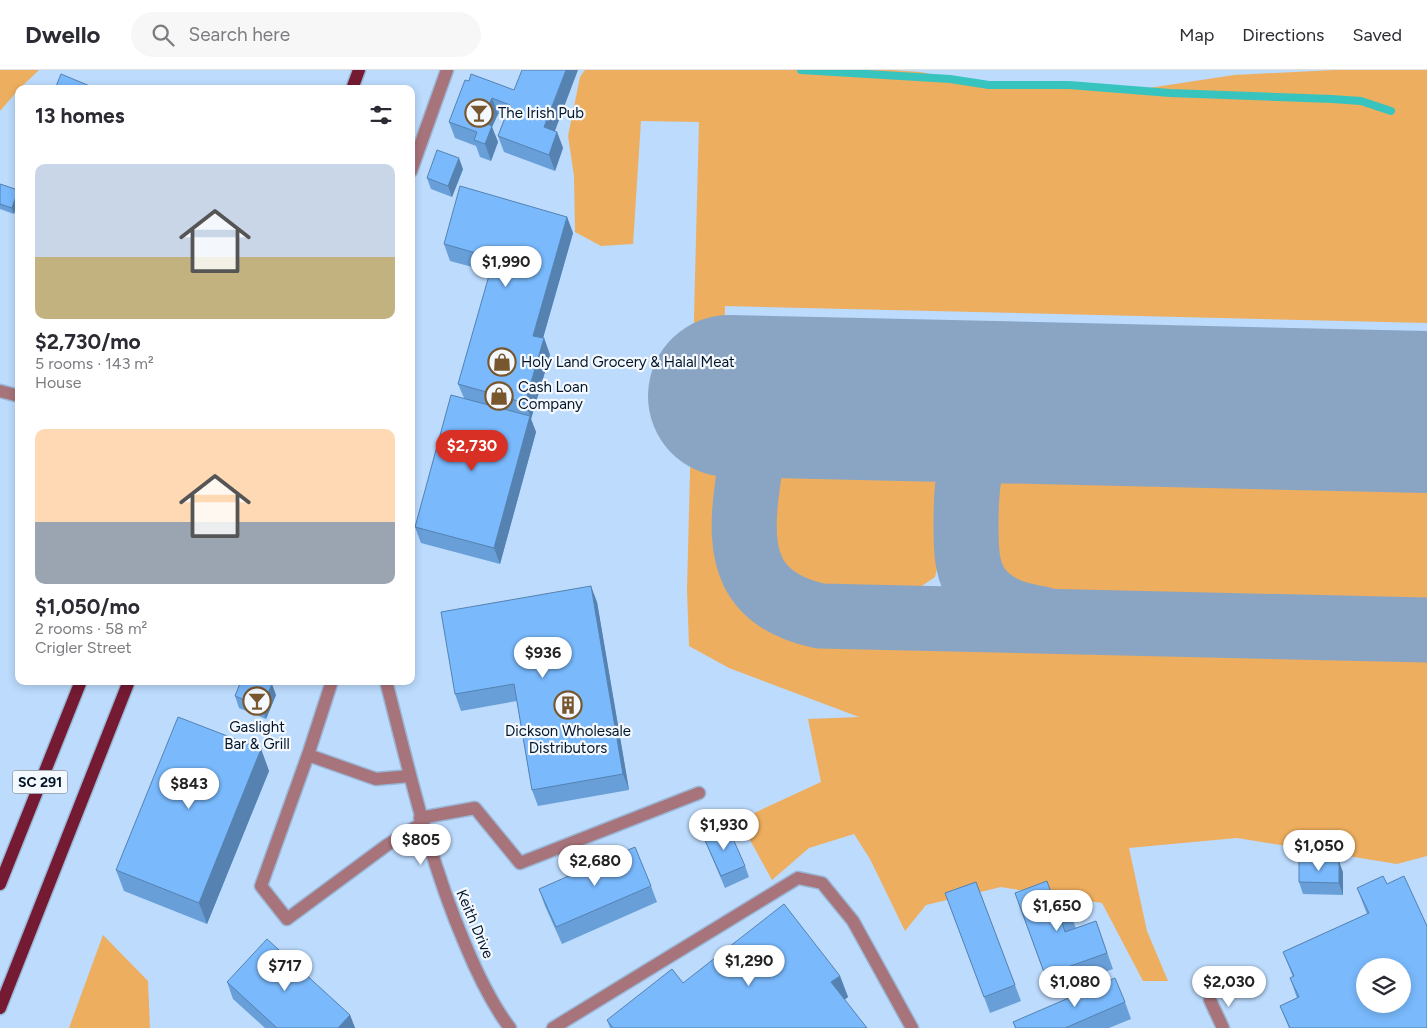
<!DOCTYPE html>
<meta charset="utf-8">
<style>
body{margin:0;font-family:Figtree,sans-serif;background:#f7f7f7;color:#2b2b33;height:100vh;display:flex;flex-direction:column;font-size:19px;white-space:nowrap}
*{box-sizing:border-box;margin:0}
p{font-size:16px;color:#7c7c81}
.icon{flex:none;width:28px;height:28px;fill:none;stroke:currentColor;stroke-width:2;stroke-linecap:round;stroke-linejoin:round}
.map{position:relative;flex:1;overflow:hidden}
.details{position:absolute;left:15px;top:15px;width:400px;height:600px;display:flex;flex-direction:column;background:#fff;border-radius:10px;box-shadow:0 2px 8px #0003}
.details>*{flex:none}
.fabs{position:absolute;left:1356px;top:888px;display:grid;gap:10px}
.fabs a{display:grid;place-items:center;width:55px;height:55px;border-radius:50%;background:#fff;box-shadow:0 2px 8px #0003;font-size:25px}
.price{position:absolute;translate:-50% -42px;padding:0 11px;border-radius:18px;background:#fff;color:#222;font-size:16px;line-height:32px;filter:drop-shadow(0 1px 2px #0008)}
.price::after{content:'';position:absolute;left:50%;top:30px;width:15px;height:11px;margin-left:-8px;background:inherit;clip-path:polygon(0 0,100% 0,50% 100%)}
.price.active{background:#d93025;color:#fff}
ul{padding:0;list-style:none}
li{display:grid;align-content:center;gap:10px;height:265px;padding:0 20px}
li span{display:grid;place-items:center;height:155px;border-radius:10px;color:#555}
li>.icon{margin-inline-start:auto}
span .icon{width:90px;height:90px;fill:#fffc;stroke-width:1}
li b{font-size:21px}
h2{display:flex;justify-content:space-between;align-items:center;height:60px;padding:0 20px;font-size:21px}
header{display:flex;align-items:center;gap:30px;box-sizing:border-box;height:70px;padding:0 25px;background:#fff;border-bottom:1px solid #e1e1e2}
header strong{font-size:24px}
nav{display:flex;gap:28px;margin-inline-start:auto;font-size:18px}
.search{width:350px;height:45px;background:#f7f7f7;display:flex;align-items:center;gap:12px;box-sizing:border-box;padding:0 18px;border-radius:28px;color:#7c7c81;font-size:19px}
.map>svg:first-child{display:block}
.green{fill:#edae5f}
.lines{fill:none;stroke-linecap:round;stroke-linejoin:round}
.stream{stroke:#37c4be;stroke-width:8}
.taxiway{stroke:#8aa5c3;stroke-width:65}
.runway{stroke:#8aa5c3;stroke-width:162}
.service-casing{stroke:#9bb7d7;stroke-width:15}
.minor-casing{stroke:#9bb7d7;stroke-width:15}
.tertiary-casing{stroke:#9bb7d7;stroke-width:15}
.primary-casing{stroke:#9bb7d7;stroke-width:15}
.service{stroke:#a8747b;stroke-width:12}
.minor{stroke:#a8747b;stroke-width:12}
.tertiary{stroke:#a8747b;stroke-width:12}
.primary{stroke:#741a32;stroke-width:12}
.wall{fill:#689fd9}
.shaded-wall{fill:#5582b0}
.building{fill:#79b9fc;stroke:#5582b0;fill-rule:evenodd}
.labels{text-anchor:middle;stroke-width:4.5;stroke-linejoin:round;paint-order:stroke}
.shield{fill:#f4f9ff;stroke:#4b5969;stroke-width:1}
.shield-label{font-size:14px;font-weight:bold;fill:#031529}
.poi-label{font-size:15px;fill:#031529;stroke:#f4f9ff;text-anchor:start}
.street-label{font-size:15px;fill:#031529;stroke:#f4f9ff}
</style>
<header>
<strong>Dwello</strong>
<div class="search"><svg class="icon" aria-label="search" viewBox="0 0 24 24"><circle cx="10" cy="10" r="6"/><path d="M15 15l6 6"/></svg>Search here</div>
<nav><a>Map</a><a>Directions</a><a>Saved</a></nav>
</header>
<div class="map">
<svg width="1427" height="958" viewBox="0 0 1427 958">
<rect width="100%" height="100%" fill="#bcdbfd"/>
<!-- green -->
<g class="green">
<path d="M0 0H39L19 19 0 41Z"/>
<path d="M585 0H891L920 2 1004 18 1142 19 1234 5 1335 0H1427V253L725 236 720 455C724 487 729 528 760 548 769 554 781 558 791 563L1427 579V786L1397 794 1237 768 1129 778 1147 861 1168 911H1143L1102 833 1001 817 926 835 905 861 870 789 854 764 809 778 772 810 739 750 821 712 808 649 859 647 729 598 689 576 687 520 699 52 641 51 633 174 601 176 575 162 574 106 568 66 580 7Z"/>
<path d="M771 405 939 409C950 449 945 468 935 507L916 520 870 524 804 517 781 501 766 469 765 440Z"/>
<path d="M990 411 1427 419V536L1037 528C1031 526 1024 526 1018 523 1010 521 1003 512 998 505 979 476 984 443 990 411Z"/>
<path d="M103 865 148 911 150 958H69Z"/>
</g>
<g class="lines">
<!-- stream -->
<path class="stream" d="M801 0 950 9 989 15H1069L1170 23 1332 29 1361 31 1391 41"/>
<!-- taxiway -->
<g class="taxiway">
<path d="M821 328C804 332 786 335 773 349 754 368 750 393 747 419 738 485 747 530 820 546L1427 560"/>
<path d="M1042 549C1020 545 997 540 981 521 966 503 966 479 966 456 966 416 967 377 1002 349 1016 337 1035 336 1052 333"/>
</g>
<!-- runway -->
<path class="runway" d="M729 326 1427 342"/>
<!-- service casing -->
<g class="service-casing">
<g id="service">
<path d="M411 101 447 0"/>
<path d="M308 685 332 611"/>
<path d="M410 706 376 709 308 685 261 816 287 849 387 775 422 753"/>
<path d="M420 748 475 738 520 793 699 723"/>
<path d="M553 958 798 808 822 813 853 851 912 958"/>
</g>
</g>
<!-- minor casing -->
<g class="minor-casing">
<path id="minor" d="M1210 930 1223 958"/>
</g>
<!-- tertiary casing -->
<g class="tertiary-casing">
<g id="tertiary">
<path d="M0 321 19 326"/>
<path d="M386 611C409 700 429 790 465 874 477 903 491 933 510 958"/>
</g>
</g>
<!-- primary casing -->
<g class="primary-casing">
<g id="primary">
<path d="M352 19 359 0"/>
<path d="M0 814 81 611"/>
<path d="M0 938 129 611"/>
</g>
</g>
<!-- service -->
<use href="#service" class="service"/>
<!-- minor -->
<use href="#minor" class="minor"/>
<!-- tertiary -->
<use href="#tertiary" class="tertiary"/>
<!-- primary -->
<use href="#primary" class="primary"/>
</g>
<!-- wall -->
<g class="wall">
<path d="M469 11 557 62 563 78 555 101 504 82 498 66 505 47 498 44 492 57 498 72 491 91 480 87 476 76 455 68 449 52Z"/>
<path d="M463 99 452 127 431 119 427 108Z"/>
<path d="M0 114 18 120 14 144 0 139Z"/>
<path d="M567 147 573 163 543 268H544L550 285 531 349 536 362 500 494 421 473 415 457 464 328 458 314 491 202 450 191 444 174Z"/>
<path d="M597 532 629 720 538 736 532 720 517 631 461 641 455 624Z"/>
<path d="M241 611H269L268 613 276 625 266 649 239 638 235 626Z"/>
<path d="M261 679 269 701 207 854 124 821 116 800Z"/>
<path d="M703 766 745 796 749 807 725 818Z"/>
<path d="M1343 802V825L1303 824 1299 812Z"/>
<path d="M976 812 1021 931 990 943 945 823Z"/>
<path d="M651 816 657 832 562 874 545 836 539 819Z"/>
<path d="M1357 818 1427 958H1289L1280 936 1297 928 1290 908 1293 907 1283 882 1367 844Z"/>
<path d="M1015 823 1058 843 1068 839 1076 858 1096 851 1113 899 1051 922Z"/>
<path d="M840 906 848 927 844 930 867 958H610L607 950 683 913Z"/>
<path d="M227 912 350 945 355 958H265L233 929Z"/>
<path d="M1125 932 1131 949 1109 958H1015L1013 952Z"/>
</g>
<!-- shaded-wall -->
<g class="shaded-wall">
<path d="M566 0H578L550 74 544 57Z"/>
<path d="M492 28 498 44 492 57 498 72 491 91 485 74 482 52Z"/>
<path d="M557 62 563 78 555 101 549 85Z"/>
<path d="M459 88 463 99 452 127 448 116Z"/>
<path d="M18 120 19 131 14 144 12 138Z"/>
<path d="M567 147 573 163 539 282 533 266Z"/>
<path d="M544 268 550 285 531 349 536 362 500 494 494 478 530 346 525 333Z"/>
<path d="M591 516 597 532 629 720 623 704Z"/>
<path d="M272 614 276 625 266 649 262 637Z"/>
<path d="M261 679 269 701 207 854 199 833Z"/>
<path d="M1339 791 1343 802V825L1339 813Z"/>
<path d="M840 906 848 927 839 934 831 912Z"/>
<path d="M350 945 355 958H338Z"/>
</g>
<!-- building -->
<g class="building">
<path d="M522 0H566L544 57 557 62 549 85 498 66 510 35 492 28 482 52 492 56 485 74 474 70 477 62 449 52 465 10 469 11 471 4 514 20Z"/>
<path d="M61 4 97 19H55Z"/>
<path d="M437 80 459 88 448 116 427 108Z"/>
<path d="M0 114 18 120 12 138 0 134Z"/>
<path d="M460 116 567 147 533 266 544 268 525 333 458 314 494 188 444 174Z"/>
<path d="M451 325 530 346 494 478 415 457Z"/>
<path d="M591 516 623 704 532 720 514 614 455 624 441 542Z"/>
<path d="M241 611H264L272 614 262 637 235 626Z"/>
<path d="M178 647 261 679 199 833 116 800Z"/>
<path d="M727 755 745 796 721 806 703 766Z"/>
<path d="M635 777 651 816 556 857 539 819Z"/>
<path d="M1299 790 1339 791V813L1299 812Z"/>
<path d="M1383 806 1387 814 1404 806 1427 856V958H1290L1280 936 1299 927 1290 908 1294 906 1283 882 1369 843 1357 818ZM1365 896H1402V934H1365Z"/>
<path d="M1047 811 1058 843 1068 839 1072 849 1062 853 1065 862 1096 851 1107 883 1045 905 1015 823Z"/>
<path d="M976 812 1015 915 984 927 945 823Z"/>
<path d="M784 834 840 906 831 912 867 958H613L607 950 672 899 683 913Z"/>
<path d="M267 869 350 945 338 958H277L227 912Z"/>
<path d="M1115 908 1125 932 1065 958H1016L1013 952Z"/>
</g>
<!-- icons -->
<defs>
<g id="bar-ring" transform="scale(1.4375)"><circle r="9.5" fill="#f4f9ff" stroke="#78572e" stroke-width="1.5"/><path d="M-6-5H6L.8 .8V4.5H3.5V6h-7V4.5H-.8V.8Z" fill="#78572e"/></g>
<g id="shop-ring" transform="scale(1.4375)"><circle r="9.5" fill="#f4f9ff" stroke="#78572e" stroke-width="1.5"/><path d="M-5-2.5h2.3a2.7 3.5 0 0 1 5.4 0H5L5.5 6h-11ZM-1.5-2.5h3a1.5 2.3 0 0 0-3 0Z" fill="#78572e"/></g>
<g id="building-ring" transform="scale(1.4375)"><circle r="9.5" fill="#f4f9ff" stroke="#78572e" stroke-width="1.5"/><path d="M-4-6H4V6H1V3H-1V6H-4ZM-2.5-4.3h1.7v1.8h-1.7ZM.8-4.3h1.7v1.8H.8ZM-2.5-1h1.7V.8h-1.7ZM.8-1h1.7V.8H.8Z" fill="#78572e"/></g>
</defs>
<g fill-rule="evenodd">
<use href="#bar-ring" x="479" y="43"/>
<use href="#shop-ring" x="502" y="292"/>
<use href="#shop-ring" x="499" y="326"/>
<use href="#bar-ring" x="257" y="631"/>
<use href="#building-ring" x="568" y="635"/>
</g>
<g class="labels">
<!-- shield labels -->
<rect class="shield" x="12.5" y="700.5" width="55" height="23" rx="4"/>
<g class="shield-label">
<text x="40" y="717">SC 291</text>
</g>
<!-- poi labels -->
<g class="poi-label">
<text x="498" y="48">The Irish Pub</text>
<text x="521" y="297">Holy Land Grocery &amp; Halal Meat</text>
<text x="518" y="322">Cash Loan<tspan x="518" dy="17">Company</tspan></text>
<text x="257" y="662" text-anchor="middle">Gaslight<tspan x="257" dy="17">Bar &amp; Grill</tspan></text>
<text x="568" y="666" text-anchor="middle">Dickson Wholesale<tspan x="568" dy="17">Distributors</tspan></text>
</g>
<!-- street labels -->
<g class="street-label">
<text transform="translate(475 854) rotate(67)" y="5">Keith Drive</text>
</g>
</g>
</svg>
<div class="fabs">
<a><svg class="icon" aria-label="layers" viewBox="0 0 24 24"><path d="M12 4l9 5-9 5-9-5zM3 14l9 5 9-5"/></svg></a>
</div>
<b class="price" style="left:506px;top:218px">$1,990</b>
<b class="price active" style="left:472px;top:402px">$2,730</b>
<b class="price" style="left:543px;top:609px">$936</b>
<b class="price" style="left:189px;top:740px">$843</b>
<b class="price" style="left:724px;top:781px">$1,930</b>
<b class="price" style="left:421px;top:796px">$805</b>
<b class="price" style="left:1319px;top:802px">$1,050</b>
<b class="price" style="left:595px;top:817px">$2,680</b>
<b class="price" style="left:1057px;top:862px">$1,650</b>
<b class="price" style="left:749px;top:917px">$1,290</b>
<b class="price" style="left:285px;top:922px">$717</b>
<b class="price" style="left:1075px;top:938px">$1,080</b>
<b class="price" style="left:1229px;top:938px">$2,030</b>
<section class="details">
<h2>13 homes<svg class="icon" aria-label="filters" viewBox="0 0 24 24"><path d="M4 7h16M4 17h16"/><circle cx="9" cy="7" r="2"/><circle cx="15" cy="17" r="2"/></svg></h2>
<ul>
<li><span style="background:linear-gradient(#c9d6e8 60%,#c2b280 0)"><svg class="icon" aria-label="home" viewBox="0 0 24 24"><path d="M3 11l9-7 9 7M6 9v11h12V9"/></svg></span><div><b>$2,730/mo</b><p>5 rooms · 143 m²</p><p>House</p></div></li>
<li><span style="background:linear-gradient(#ffd9b3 60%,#9aa5b1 0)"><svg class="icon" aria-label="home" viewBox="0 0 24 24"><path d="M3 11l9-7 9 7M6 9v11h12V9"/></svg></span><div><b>$1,050/mo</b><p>2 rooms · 58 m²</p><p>Crigler Street</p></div></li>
</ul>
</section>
</div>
